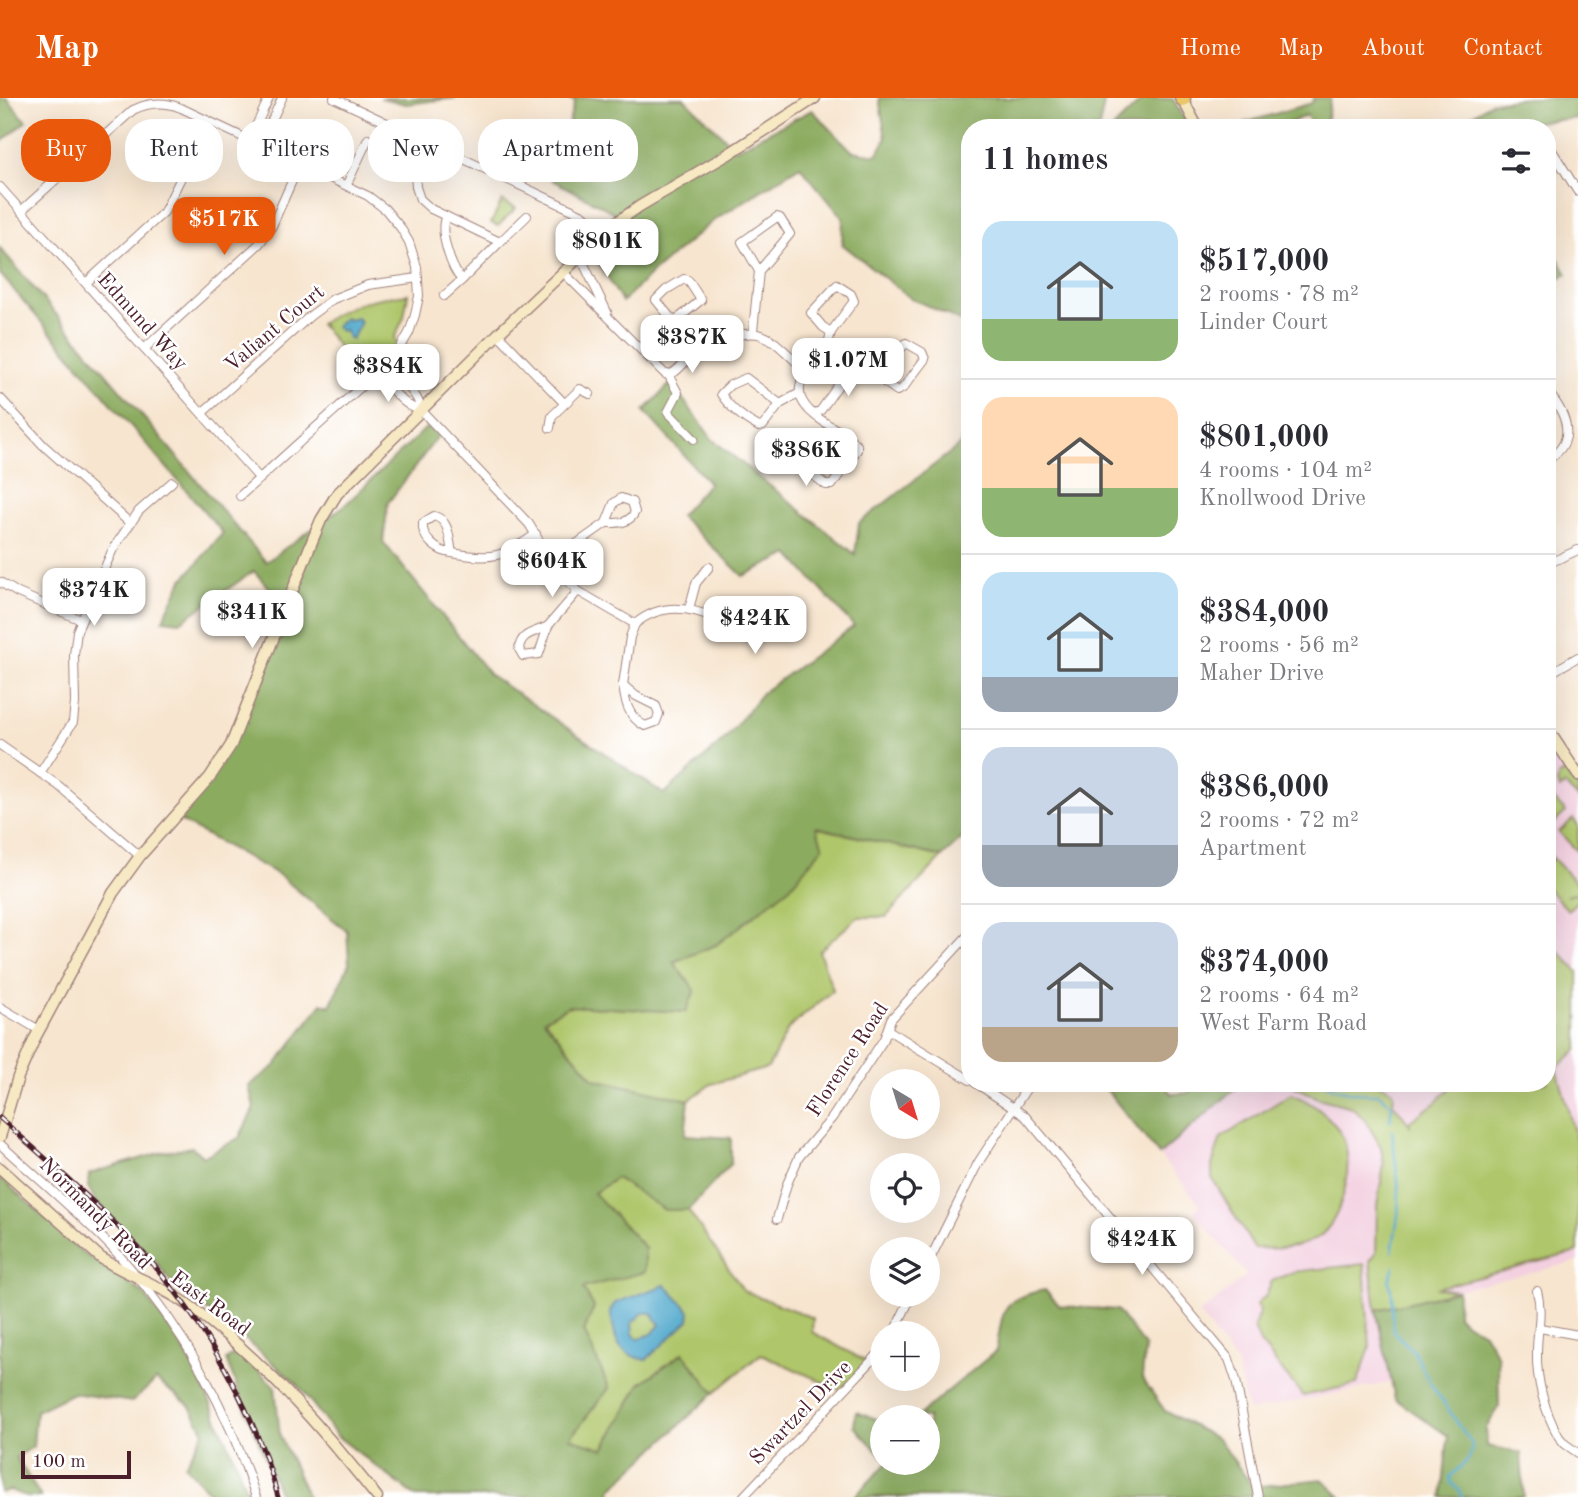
<!DOCTYPE html>
<meta charset="utf-8">
<style>
body{margin:0;font-family:"Old Standard TT",serif;background:#f7f7f7;color:#2b2b33;height:100vh;display:flex;flex-direction:column;font-size:26px;white-space:nowrap}
*{box-sizing:border-box;margin:0}
p{font-size:23px;color:#7c7c81}
.icon{flex:none;width:38px;height:38px;fill:none;stroke:currentColor;stroke-width:2;stroke-linecap:round;stroke-linejoin:round}
.map{position:relative;flex:1;overflow:hidden}
.details{position:absolute;left:961px;top:21px;width:595px;height:973px;display:flex;flex-direction:column;background:#fff;border-radius:28px;box-shadow:0 7px 28px #0002}
.details>*{flex:none}
.guide{position:absolute;left:21px;top:21px;width:665px;height:63px;display:flex;gap:14px}
.needle{width:46px;rotate:142deg}
.controls{position:absolute;left:870px;top:971px;display:grid;gap:14px}
.controls a{display:grid;place-items:center;width:70px;height:70px;border-radius:50%;background:#fff;box-shadow:0 7px 28px #0002;font-size:35px}
.scale{position:absolute;left:21px;bottom:18px;width:110px;box-sizing:border-box;padding-left:7px;border:4px solid #4a1f2b;border-top:0;font-size:19px;line-height:24px;white-space:nowrap;color:#4a1f2b;-webkit-text-stroke:5px #fff;paint-order:stroke}
.price{position:absolute;translate:-50% -60px;padding:0 16px;border-radius:14px;background:#fff;color:#222;font-size:23px;line-height:46px;filter:drop-shadow(0 2px 4px #0008)}
.price::after{content:'';position:absolute;left:50%;top:42px;width:21px;height:16px;margin-left:-10px;background:inherit;clip-path:polygon(0 0,100% 0,50% 100%)}
.price.current{background:#ea580c;color:#fff}
ul{padding:0;list-style:none}
li{display:flex;align-items:center;gap:21px;height:175px;padding:0 21px}
li+li{border-top:2px solid #e1e1e2}
li span{display:grid;place-items:center;flex:none;width:196px;height:140px;border-radius:21px;color:#555}
li>.icon{margin-inline-start:auto}
span .icon{width:84px;height:84px;fill:#fffc;stroke-width:1}
li b{font-size:30px}
h2{display:flex;justify-content:space-between;align-items:center;height:84px;padding:0 21px;font-size:30px}
.chip{padding:0 24px;border-radius:28px;background:#fff;box-shadow:0 7px 28px #0002;font-size:24px;line-height:63px}
.chip.current{background:#ea580c;color:#fff}
header{display:flex;align-items:center;gap:42px;box-sizing:border-box;height:98px;padding:0 35px;background:#ea580c;color:#fff}
header strong{font-size:33px}
nav{display:flex;gap:38px;margin-inline-start:auto;font-size:24px}
.map>svg:first-child{display:block}
.built{fill:#f3cfdf}
.green{fill:#afc66b;stroke:#7c724b;stroke-width:2}
.forest{fill:#8bab5f;stroke:#6a6545;stroke-width:2}
.water{fill:#4ca6ca;stroke:#4b627a;stroke-width:2;fill-rule:evenodd}
.lines{fill:none;stroke-linecap:round;stroke-linejoin:round}
.stream{stroke:#4ca6ca;stroke-width:2.5}
.street-casing{stroke:#a0827d;stroke-width:10}
.secondary-casing{stroke:#a0827d;stroke-width:13}
.highway-casing{stroke:#a0827d;stroke-width:17}
.street{stroke:#fff;stroke-width:8}
.secondary{stroke:#f7e9c3;stroke-width:10}
.highway{stroke:#eac769;stroke-width:14}
.rail-casing{stroke:#4a1f2b;stroke-width:5}
.rail{stroke:#fff;stroke-width:2.5;stroke-dasharray:8;stroke-linecap:butt}
.labels{text-anchor:middle;stroke-width:5;stroke-linejoin:round;paint-order:stroke}
.street-label{font-size:21px;fill:#4a1f2b;stroke:#fff}
</style>
<header>
<strong>Map</strong>
<nav><a>Home</a><a>Map</a><a>About</a><a>Contact</a></nav>
</header>
<div class="map">
<svg width="1578" height="1399" viewBox="0 0 1578 1399">
<rect width="100%" height="100%" fill="#fff"/>
<filter id="ink" filterUnits="userSpaceOnUse"><feTurbulence type="fractalNoise" baseFrequency=".0143" numOctaves="2"/><feDisplacementMap in="SourceGraphic" scale="14" xChannelSelector="R" yChannelSelector="G"/><feConvolveMatrix kernelMatrix="1 2 1 2 8 2 1 2 1" color-interpolation-filters="sRGB"/></filter>
<filter id="wash" filterUnits="userSpaceOnUse"><feTurbulence type="fractalNoise" baseFrequency=".00686" numOctaves="4" result="noise"/><feDisplacementMap in="SourceGraphic" scale="28" xChannelSelector="R" yChannelSelector="G"/><feGaussianBlur stdDeviation="1.57" result="paint"/><feColorMatrix in="noise" values="0 0 0 0 0 0 0 0 0 0 0 0 0 0 0 0 0 1.4 0 .05"/><feComposite in="paint" operator="in"/></filter>
<g filter="url(#wash)">
<rect width="100%" height="100%" fill="#f7e5cf"/>
<!-- built -->
<path class="built" d="M1547 642 1578 688V1163L1376 1212 1393 1284 1248 1313 1236 1264 1199 1216 1247 1177 1193 1114 1200 1107 1159 1057 1242 985H1547Z"/>
<!-- green -->
<g class="green">
<path d="M502 103 516 110 498 128 491 125Z"/>
<path d="M408 196 404 219 394 241 399 245 390 257 364 282C348 263 336 244 320 226 350 205 372 200 408 196Z"/>
<path d="M1565 674 1578 691V700L1565 687 1560 691 1557 686 1559 677Z"/>
<path d="M1552 700 1566 714 1555 724 1547 715V705Z"/>
<path d="M1573 721 1578 727V754L1559 734Z"/>
<path d="M815 729 942 759 886 819H858L819 853 833 892 788 931 768 970 711 986 689 1002 594 981 544 922 569 908 686 914 673 864 716 847Z"/>
<path d="M1549 756 1578 787V794L1566 798 1578 796V802L1568 812 1547 790V766L1552 761 1549 757 1547 759Z"/>
<path d="M1547 841 1578 874V951L1557 970 1578 1049V1154L1436 1190 1458 1193 1376 1212 1370 1163 1376 1155 1377 1108 1384 1067 1381 1049 1366 1023 1352 1009 1318 1000 1288 985H1379L1394 994 1393 1005 1410 1027V1023L1435 1005 1455 985H1547Z"/>
<path d="M1291 996C1310 1003 1331 1018 1341 1036 1356 1062 1344 1123 1317 1140 1299 1151 1274 1151 1254 1150L1212 1080V1067L1221 1040Z"/>
<path d="M616 1080 665 1112H688L744 1193 813 1220 812 1234 867 1264 840 1292 761 1256 714 1295 683 1255 640 1286 603 1351 570 1340 609 1290 584 1233 594 1209 582 1190 645 1150 593 1095Z"/>
<path d="M1364 1166 1370 1250 1357 1286 1303 1298 1260 1245 1254 1229 1260 1212 1257 1207 1260 1202 1265 1199 1272 1183 1293 1174Z"/>
</g>
<!-- forest -->
<g class="forest">
<path d="M0 0H7L26 23 0 45Z"/>
<path d="M380 0H457L406 6Z"/>
<path d="M564 0H684L736 51 812 12 852 53 877 57 886 41 879 0H1105L1099 30H970L969 232 965 225 910 200 842 146 843 120 800 68 713 123 654 173 622 204 599 165 632 124 552 82 575 3Z"/>
<path d="M1144 0 1173 1 1190 30H1113Z"/>
<path d="M1314 0H1331L1326 24 1330 30H1315L1306 17 1280 30H1244V25L1312 5Z"/>
<path d="M1527 0H1574L1578 1V20L1491 28V30H1454L1492 4Z"/>
<path d="M0 150 266 464 345 407 427 329 438 338 388 405 383 444 490 577 664 696 726 640 762 595 854 528 789 456 743 478 680 418 709 385 644 313 671 285 713 342 855 456 859 425 960 347 969 316V734L942 759 816 729 823 749 790 789 716 847 673 864 695 892 686 914 569 908 544 922 594 981 689 1002 685 1037 731 1040V1066L688 1112H665L616 1080 594 1095 645 1150V1174L583 1190 594 1209 584 1233 609 1290 570 1340 604 1351 640 1286 683 1255 714 1295 611 1391 610 1399H416L337 1338 298 1287 236 1233 176 1191 154 1161 97 1105 88 1089 89 1076 163 1054 192 1049 203 1059 239 1040 254 1010 249 988 275 968 322 905 330 908 349 866 347 833 279 777 177 721 223 656 287 511 254 473 180 524 163 522 181 484 223 435 0 176Z"/>
<path d="M1547 158 1557 159 1567 176 1547 186Z"/>
<path d="M1101 985H1162L1172 996 1188 995 1196 985H1242L1159 1057Z"/>
<path d="M0 1079 82 1154 143 1195 177 1241 196 1272 233 1357 249 1399H213L185 1367 204 1334 189 1307 156 1282 132 1304 73 1295 36 1313 33 1349 16 1359 41 1399H27L10 1392 0 1395Z"/>
<path d="M1045 1192 1060 1208 1117 1212 1145 1249 1142 1280 1165 1313 1219 1342 1253 1389 1322 1381 1341 1399H854L887 1365H928V1320L917 1319 996 1253C1004 1211 999 1201 1045 1192Z"/>
<path d="M1458 1193 1457 1217 1467 1226 1484 1234 1498 1259 1499 1309 1486 1330 1487 1348 1521 1355 1524 1399H1442L1448 1338 1395 1301 1376 1212Z"/>
<path d="M238 1253 275 1289 280 1338 308 1399H281L226 1262Z"/>
<path d="M856 1314 882 1323V1358L854 1328Z"/>
</g>
<!-- water -->
<g class="water">
<path d="M345 220 349 222 357 220 361 224 352 241 348 240 345 232 340 233 336 228Z"/>
<path d="M665 1187 690 1213 689 1222 646 1262C613 1255 617 1242 610 1213L615 1205ZM643 1215H652L660 1227 652 1236 638 1241 633 1236 632 1225Z"/>
</g>
<g class="lines">
<!-- stream -->
<g class="stream">
<path d="M1323 985C1337 994 1363 996 1379 996L1392 1007 1390 1023"/>
<path d="M1392 1154 1398 1118 1399 1092 1392 1032"/>
<path d="M1394 1169 1389 1182 1392 1197 1393 1233 1414 1254 1430 1285 1472 1346C1473 1364 1460 1367 1450 1379L1451 1385 1458 1390 1462 1399"/>
</g>
</g>
</g>
<g filter="url(#ink)">
<g class="lines">
<!-- street casing -->
<g class="street-casing">
<g id="street">
<path d="M334 0 583 117 604 135"/>
<path d="M256 44 266 35 282 0"/>
<path d="M256 44 255 30 269 0"/>
<path d="M429 44 415 77 416 89 420 101 431 111 500 144 462 182C451 171 438 132 446 118"/>
<path d="M1550 49 1578 94"/>
<path d="M347 86 368 41"/>
<path d="M0 89 260 381"/>
<path d="M21 113 133 12C149 4 164 3 181 10L368 98 385 111 400 129 409 144 417 169 419 198 415 217 409 235 396 257 240 398"/>
<path d="M777 119 780 120 790 136 759 173 742 144Z"/>
<path d="M500 144 527 118"/>
<path d="M580 158 607 214"/>
<path d="M563 174 665 276C674 278 680 269 686 263 697 252 710 248 724 242 768 223 775 248 807 273"/>
<path d="M684 181 688 182 701 202 674 224 656 202 666 192Z"/>
<path d="M86 185 164 114 209 23"/>
<path d="M837 187 851 196 854 203 831 234 823 229 811 215Z"/>
<path d="M444 198 462 182"/>
<path d="M674 224 699 252"/>
<path d="M753 233 759 173"/>
<path d="M831 234 829 242 832 253"/>
<path d="M498 236 564 305"/>
<path d="M906 245 922 254 925 261 903 290 897 293 876 278Z"/>
<path d="M144 251 259 146 272 128 300 65"/>
<path d="M382 272C397 275 419 296 421 312 405 310 385 287 382 272Z"/>
<path d="M669 278 678 295 668 314 694 341"/>
<path d="M746 280 780 306 763 328 759 329C745 322 729 309 721 296L730 287Z"/>
<path d="M1547 293C1567 316 1578 344 1547 362"/>
<path d="M0 300 43 347 130 425"/>
<path d="M780 306 800 295"/>
<path d="M421 312 529 426 558 474 578 493 635 526"/>
<path d="M202 315 310 218 333 201 368 187 418 180"/>
<path d="M815 316 821 312 855 263"/>
<path d="M550 330 552 318 580 291 590 296"/>
<path d="M842 335C828 326 807 316 801 300 794 280 819 246 840 254 853 258 865 270 876 278"/>
<path d="M842 335 857 347V352L832 387H826L813 377V371Z"/>
<path d="M621 400 632 404 635 414C629 426 618 425 606 425L614 405Z"/>
<path d="M434 418C450 422 449 441 452 455 437 454 421 440 423 425Z"/>
<path d="M452 455C492 462 502 460 536 436"/>
<path d="M552 463 606 425"/>
<path d="M1547 466 1578 452"/>
<path d="M0 484 18 495 81 522"/>
<path d="M689 511 696 485 709 469"/>
<path d="M753 519 760 521 764 529 762 540 754 543 745 541 717 521Z"/>
<path d="M635 526C660 505 689 508 717 521"/>
<path d="M548 528 539 556 523 558 519 551C521 534 535 535 548 528Z"/>
<path d="M548 528 578 493"/>
<path d="M1547 577 1578 559"/>
<path d="M623 587 636 598 656 608 659 616 656 624 645 628C628 619 625 604 623 587Z"/>
<path d="M623 587 630 539 635 526"/>
<path d="M0 647 59 688 140 758"/>
<path d="M40 675 73 624 75 605 74 557 77 533 113 451 139 413 172 384"/>
<path d="M0 909 39 932"/>
<path d="M888 932 970 982"/>
<path d="M976 985 1025 1018 1229 1261 1236 1282 1258 1399"/>
<path d="M0 1046C39 1082 81 1116 117 1155 181 1226 227 1308 256 1399"/>
<path d="M777 1121 787 1086 799 1059 832 1020 884 941 891 921 970 835"/>
<path d="M928 1165 978 1065 1030 985"/>
<path d="M1537 1193C1543 1215 1537 1232 1537 1254 1536 1282 1545 1315 1559 1339L1565 1346 1578 1355"/>
<path d="M1540 1230 1578 1237"/>
<path d="M893 1236 912 1197"/>
<path d="M743 1399 882 1252"/>
</g>
</g>
<!-- secondary casing -->
<g class="secondary-casing">
<g id="secondary">
<path d="M1182 0 1198 30"/>
<path d="M1547 630 1578 677"/>
<path d="M0 1039 18 979 35 940 113 795 140 758 210 679 231 647 313 441 321 422 337 396 498 236 614 126 640 108 727 57 815 0"/>
<path d="M0 1070 101 1160C129 1178 163 1188 190 1208 262 1261 322 1330 377 1399"/>
</g>
</g>
<!-- highway casing -->
<g class="highway-casing">
<path id="highway" d="M1182 0 1183 1"/>
</g>
<!-- street -->
<use href="#street" class="street"/>
<!-- secondary -->
<use href="#secondary" class="secondary"/>
<!-- highway -->
<use href="#highway" class="highway"/>
<!-- rail casing -->
<g class="rail-casing">
<path id="rail" d="M0 1020C49 1064 100 1107 144 1156 201 1218 257 1317 278 1399"/>
</g>
<!-- rail -->
<use href="#rail" class="rail"/>
</g>
</g>
<g class="labels">
<!-- street labels -->
<g class="street-label">
<text transform="translate(143 223) rotate(48)" y="7">Edmund Way</text>
<text transform="translate(274 230) rotate(-40)" y="7">Valiant Court</text>
<text transform="translate(847 961) rotate(-57)" y="7">Florence Road</text>
<text transform="translate(96 1115) rotate(45)" y="7">Normandy Road</text>
<text transform="translate(211 1205) rotate(37)" y="7">East Road</text>
<text transform="translate(800 1314) rotate(-46)" y="7">Swartzel Drive</text>
</g>
</g>
</svg>
<div class="controls">
<a><svg class="needle" viewBox="-14 -14 28 28"><path d="M0-13l5 13h-10z" fill="#e53935"/><path d="M0 13l5-13h-10z" fill="#7c7c81"/></svg></a>
<a><svg class="icon" aria-label="locate" viewBox="0 0 24 24"><circle cx="12" cy="12" r="6"/><path d="M12 2v4M12 18v4M2 12h4M18 12h4"/></svg></a>
<a><svg class="icon" aria-label="layers" viewBox="0 0 24 24"><path d="M12 4l9 5-9 5-9-5zM3 14l9 5 9-5"/></svg></a>
<a>+</a>
<a>−</a>
</div>
<div class="scale">100 m</div>
<b class="price current" style="left:224px;top:159px">$517K</b>
<b class="price" style="left:607px;top:181px">$801K</b>
<b class="price" style="left:692px;top:277px">$387K</b>
<b class="price" style="left:848px;top:300px">$1.07M</b>
<b class="price" style="left:388px;top:306px">$384K</b>
<b class="price" style="left:806px;top:390px">$386K</b>
<b class="price" style="left:552px;top:501px">$604K</b>
<b class="price" style="left:94px;top:530px">$374K</b>
<b class="price" style="left:252px;top:552px">$341K</b>
<b class="price" style="left:755px;top:558px">$424K</b>
<b class="price" style="left:1142px;top:1179px">$424K</b>
<div class="guide">
<a class="chip current">Buy</a>
<a class="chip">Rent</a>
<a class="chip">Filters</a>
<a class="chip">New</a>
<a class="chip">Apartment</a>
</div>
<section class="details">
<h2>11 homes<svg class="icon" aria-label="filters" viewBox="0 0 24 24"><path d="M4 7h16M4 17h16"/><circle cx="9" cy="7" r="2"/><circle cx="15" cy="17" r="2"/></svg></h2>
<ul>
<li><span style="background:linear-gradient(#bfe0f5 70%,#8fb573 0)"><svg class="icon" aria-label="home" viewBox="0 0 24 24"><path d="M3 11l9-7 9 7M6 9v11h12V9"/></svg></span><div><b>$517,000</b><p>2 rooms · 78 m²</p><p>Linder Court</p></div></li>
<li><span style="background:linear-gradient(#ffd9b3 65%,#8fb573 0)"><svg class="icon" aria-label="home" viewBox="0 0 24 24"><path d="M3 11l9-7 9 7M6 9v11h12V9"/></svg></span><div><b>$801,000</b><p>4 rooms · 104 m²</p><p>Knollwood Drive</p></div></li>
<li><span style="background:linear-gradient(#bfe0f5 75%,#9aa5b1 0)"><svg class="icon" aria-label="home" viewBox="0 0 24 24"><path d="M3 11l9-7 9 7M6 9v11h12V9"/></svg></span><div><b>$384,000</b><p>2 rooms · 56 m²</p><p>Maher Drive</p></div></li>
<li><span style="background:linear-gradient(#c9d6e8 70%,#9aa5b1 0)"><svg class="icon" aria-label="home" viewBox="0 0 24 24"><path d="M3 11l9-7 9 7M6 9v11h12V9"/></svg></span><div><b>$386,000</b><p>2 rooms · 72 m²</p><p>Apartment</p></div></li>
<li><span style="background:linear-gradient(#c9d6e8 75%,#b9a48a 0)"><svg class="icon" aria-label="home" viewBox="0 0 24 24"><path d="M3 11l9-7 9 7M6 9v11h12V9"/></svg></span><div><b>$374,000</b><p>2 rooms · 64 m²</p><p>West Farm Road</p></div></li>
</ul>
</section>
</div>
